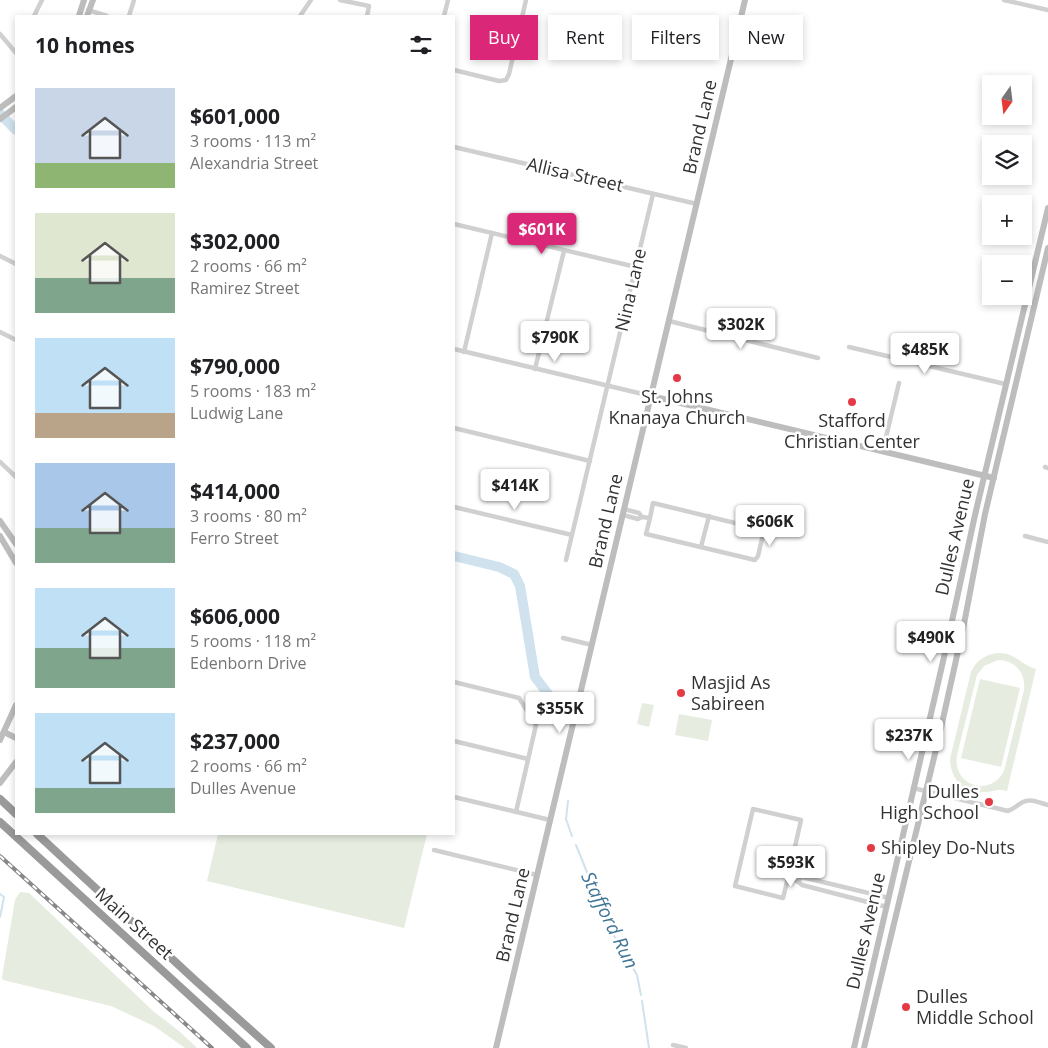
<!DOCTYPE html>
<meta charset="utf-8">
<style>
body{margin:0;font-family:"Open Sans",sans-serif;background:#f2f2f2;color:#202124;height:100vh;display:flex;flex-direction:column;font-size:19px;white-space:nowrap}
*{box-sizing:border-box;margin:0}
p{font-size:16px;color:#757577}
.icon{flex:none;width:28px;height:28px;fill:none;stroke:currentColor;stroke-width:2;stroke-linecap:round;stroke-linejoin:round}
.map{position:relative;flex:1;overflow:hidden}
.panel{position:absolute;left:15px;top:15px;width:440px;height:820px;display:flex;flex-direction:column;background:#fff;border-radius:0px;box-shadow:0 2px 8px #0003}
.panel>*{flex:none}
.top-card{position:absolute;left:470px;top:15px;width:475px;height:45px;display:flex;gap:10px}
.needle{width:32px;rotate:194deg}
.fabs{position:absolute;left:982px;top:75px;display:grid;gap:10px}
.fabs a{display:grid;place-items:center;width:50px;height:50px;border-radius:0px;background:#fff;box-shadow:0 2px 8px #0003;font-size:25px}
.price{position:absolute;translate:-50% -42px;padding:0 11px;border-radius:5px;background:#fff;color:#222;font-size:16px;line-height:32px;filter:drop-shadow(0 1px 2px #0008)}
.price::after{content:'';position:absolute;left:50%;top:30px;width:15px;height:11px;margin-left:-8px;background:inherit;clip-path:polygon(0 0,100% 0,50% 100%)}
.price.selected{background:#db2777;color:#fff}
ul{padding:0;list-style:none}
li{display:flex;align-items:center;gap:15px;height:125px;padding:0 20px}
li span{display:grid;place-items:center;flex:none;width:140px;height:100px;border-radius:0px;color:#555}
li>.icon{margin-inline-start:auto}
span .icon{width:60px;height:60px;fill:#fffc;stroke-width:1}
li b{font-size:21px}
h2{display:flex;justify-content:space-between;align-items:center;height:60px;padding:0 20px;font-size:21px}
.pill{padding:0 18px;border-radius:0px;background:#fff;box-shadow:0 2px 8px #0003;font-size:18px;line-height:45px}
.pill.selected{background:#db2777;color:#fff}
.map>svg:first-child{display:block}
.green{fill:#e6ecdf;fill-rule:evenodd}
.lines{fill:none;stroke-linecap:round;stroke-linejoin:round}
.stream{stroke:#cfe2ee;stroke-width:2}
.river{stroke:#cfe2ee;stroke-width:10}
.street{stroke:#d0d0d0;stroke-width:4.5}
.secondary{stroke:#bdbdbd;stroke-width:6}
.highway{stroke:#9a9a9a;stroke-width:8}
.rail-casing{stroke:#888;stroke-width:4}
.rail{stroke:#fff;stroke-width:2;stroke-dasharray:5.5;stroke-linecap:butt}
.poi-dot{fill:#e63946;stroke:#fff;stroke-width:2}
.labels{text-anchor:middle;stroke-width:5;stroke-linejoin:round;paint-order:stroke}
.street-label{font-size:18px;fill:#333;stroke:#fff}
.poi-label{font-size:18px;fill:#333;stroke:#fff;text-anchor:start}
.water-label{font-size:19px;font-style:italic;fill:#3f7597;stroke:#fff}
</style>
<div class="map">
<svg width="1048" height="1048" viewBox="0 0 1048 1048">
<rect width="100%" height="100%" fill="#fff"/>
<!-- green -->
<g class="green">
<path d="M997 653C1016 652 1020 665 1036 669L1007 791C996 788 994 792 983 792 963 794 950 777 950 759L971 672C976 661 984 655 997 653ZM998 660C1015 660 1026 673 1024 690L1004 771C990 798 952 786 957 755L977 675 984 666Z"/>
<path d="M980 679 1020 688 1001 767 961 758Z"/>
<path d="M642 703 654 705 649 727 637 724Z"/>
<path d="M679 714 712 720 708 741 675 735Z"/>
<path d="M218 834H427L404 928 207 881Z"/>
<path d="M20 892 29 893 153 1011 179 1031 197 1048H185L154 1026 111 1006 3 980 2 977 15 900Z"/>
</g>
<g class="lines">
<!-- stream -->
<g class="stream">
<path d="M568 801 566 819 572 836"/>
<path d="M576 845 610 929 637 975 641 995"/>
<path d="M0 894 4 897 0 917"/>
<path d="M642 1001 649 1048"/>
</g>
<!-- river -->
<g class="river">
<path d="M0 114 16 130"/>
<path d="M454 556 499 567 514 574 520 586 535 677 555 703 558 712"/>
</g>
<!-- street -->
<g class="street">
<path d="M340 0 369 6 367 16"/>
<path d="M1004 0 1048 10"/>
<path d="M88 10 107 16"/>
<path d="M34 16 42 0"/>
<path d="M129 16 134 0"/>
<path d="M300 16 311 0"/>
<path d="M444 16 448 0"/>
<path d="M0 34 16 53"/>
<path d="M454 70 499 81 506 80 509 74 526 0"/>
<path d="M454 147 697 204"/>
<path d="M454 224 636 267"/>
<path d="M0 256 16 264"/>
<path d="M669 321 818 358"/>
<path d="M0 332 16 340"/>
<path d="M849 347 1005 384"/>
<path d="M454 349 651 396"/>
<path d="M464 352 492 233"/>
<path d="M535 369 564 251"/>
<path d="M454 428 590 461"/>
<path d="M885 452 886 437 899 383"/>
<path d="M0 462 16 477"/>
<path d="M1045 467 1048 468"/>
<path d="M454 507 572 535"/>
<path d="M623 515 638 519 642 517 639 513 624 509"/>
<path d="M642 517 650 518 646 534 755 560 758 556 764 530 653 503 650 518"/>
<path d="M1025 536 1048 542"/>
<path d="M701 547 709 516"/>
<path d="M566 560 653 194"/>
<path d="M563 638 592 645"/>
<path d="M454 682 519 698 536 725 516 812"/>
<path d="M454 741 528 759"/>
<path d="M913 788 1008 811C1014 809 1017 805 1023 802 1031 798 1040 803 1048 805"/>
<path d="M454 797 550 820"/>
<path d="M434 850 537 875"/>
<path d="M788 878 801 820 753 809 735 886 783 898 788 878 797 881"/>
<path d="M887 907 802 885 797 881 802 877 889 898"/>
<path d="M673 1045 686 1048"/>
</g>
<!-- secondary -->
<g class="secondary">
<path d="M79 16 84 0"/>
<path d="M87 16 93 0"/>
<path d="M0 108 16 96"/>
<path d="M0 119 16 107"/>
<path d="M651 396 994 478"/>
<path d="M0 521 16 544"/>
<path d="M0 536 16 563"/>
<path d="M4 732 16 738"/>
<path d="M0 740 16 705"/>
<path d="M0 783 16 762"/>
<path d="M496 1048 745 0"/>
<path d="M854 1048 947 644 975 515 1048 208"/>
<path d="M864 1048 939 737 964 624 985 514 1048 248"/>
</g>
<!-- highway -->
<g class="highway">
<path d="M0 799 16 814"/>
<path d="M0 822 247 1048"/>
<path d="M37 834 196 981 271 1048"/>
</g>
<!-- rail casing -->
<g class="rail-casing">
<path id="rail" d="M0 856 212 1048"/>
</g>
<!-- rail -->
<use href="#rail" class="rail"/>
</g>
<!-- markers -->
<g class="poi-dot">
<circle cx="677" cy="378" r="5"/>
<circle cx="852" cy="402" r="5"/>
<circle cx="681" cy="693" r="5"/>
<circle cx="989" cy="802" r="5"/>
<circle cx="871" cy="848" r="5"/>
<circle cx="906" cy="1007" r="5"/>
</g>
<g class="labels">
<!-- street labels -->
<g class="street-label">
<text transform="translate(700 127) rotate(-77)" y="6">Brand Lane</text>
<text transform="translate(575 175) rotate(13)" y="6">Allisa Street</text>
<text transform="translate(631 290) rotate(-77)" y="6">Nina Lane</text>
<text transform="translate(606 521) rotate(-77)" y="6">Brand Lane</text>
<text transform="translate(955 537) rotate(-77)" y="6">Dulles Avenue</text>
<text transform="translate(513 915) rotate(-77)" y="6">Brand Lane</text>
<text transform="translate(134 924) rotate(42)" y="6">Main Street</text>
<text transform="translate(866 931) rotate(-77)" y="6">Dulles Avenue</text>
</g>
<!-- poi labels -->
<g class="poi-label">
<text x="677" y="403" text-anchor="middle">St. Johns<tspan x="677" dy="21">Knanaya Church</tspan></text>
<text x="852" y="427" text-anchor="middle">Stafford<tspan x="852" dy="21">Christian Center</tspan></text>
<text x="691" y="689">Masjid As<tspan x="691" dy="21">Sabireen</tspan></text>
<text x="979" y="798" text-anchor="end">Dulles<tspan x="979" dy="21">High School</tspan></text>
<text x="881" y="854">Shipley Do-Nuts</text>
<text x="916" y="1003">Dulles<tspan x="916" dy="21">Middle School</tspan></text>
</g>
<!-- water labels -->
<g class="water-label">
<text transform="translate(610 920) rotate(64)" y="7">Stafford Run</text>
</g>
</g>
</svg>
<div class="fabs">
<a><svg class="needle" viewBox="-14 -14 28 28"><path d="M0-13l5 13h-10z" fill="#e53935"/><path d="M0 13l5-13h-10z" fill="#757577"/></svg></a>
<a><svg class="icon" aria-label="layers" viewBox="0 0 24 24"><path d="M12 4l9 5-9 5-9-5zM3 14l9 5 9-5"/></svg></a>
<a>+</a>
<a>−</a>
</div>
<b class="price selected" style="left:542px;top:255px">$601K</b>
<b class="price" style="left:741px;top:350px">$302K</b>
<b class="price" style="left:555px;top:363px">$790K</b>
<b class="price" style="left:925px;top:375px">$485K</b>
<b class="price" style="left:515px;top:511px">$414K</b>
<b class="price" style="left:770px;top:547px">$606K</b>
<b class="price" style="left:931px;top:663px">$490K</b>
<b class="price" style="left:560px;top:734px">$355K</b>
<b class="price" style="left:909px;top:761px">$237K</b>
<b class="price" style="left:791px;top:888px">$593K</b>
<div class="top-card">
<a class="pill selected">Buy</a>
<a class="pill">Rent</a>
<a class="pill">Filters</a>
<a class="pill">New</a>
</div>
<section class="panel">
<h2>10 homes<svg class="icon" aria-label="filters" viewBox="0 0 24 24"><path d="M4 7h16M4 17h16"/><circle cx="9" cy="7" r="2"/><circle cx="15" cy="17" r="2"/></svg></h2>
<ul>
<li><span style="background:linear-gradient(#c9d6e8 75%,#8fb573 0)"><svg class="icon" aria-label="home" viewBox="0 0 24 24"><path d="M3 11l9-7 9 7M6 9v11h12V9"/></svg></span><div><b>$601,000</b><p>3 rooms · 113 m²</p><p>Alexandria Street</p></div></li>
<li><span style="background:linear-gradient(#dfe7d0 65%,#7fa58c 0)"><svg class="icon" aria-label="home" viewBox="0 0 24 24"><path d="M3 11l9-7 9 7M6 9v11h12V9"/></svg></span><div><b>$302,000</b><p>2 rooms · 66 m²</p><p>Ramirez Street</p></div></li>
<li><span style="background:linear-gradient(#bfe0f5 75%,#b9a48a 0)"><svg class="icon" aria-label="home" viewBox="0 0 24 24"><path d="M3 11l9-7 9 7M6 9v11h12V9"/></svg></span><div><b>$790,000</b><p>5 rooms · 183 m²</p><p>Ludwig Lane</p></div></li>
<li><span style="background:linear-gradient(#a9c7e8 65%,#7fa58c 0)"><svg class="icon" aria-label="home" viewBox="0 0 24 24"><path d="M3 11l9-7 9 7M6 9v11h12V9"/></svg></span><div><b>$414,000</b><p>3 rooms · 80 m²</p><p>Ferro Street</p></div></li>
<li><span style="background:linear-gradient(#bfe0f5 60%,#7fa58c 0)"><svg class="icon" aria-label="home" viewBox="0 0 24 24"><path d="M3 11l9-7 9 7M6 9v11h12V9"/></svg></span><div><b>$606,000</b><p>5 rooms · 118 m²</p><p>Edenborn Drive</p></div></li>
<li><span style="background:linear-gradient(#bfe0f5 75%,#7fa58c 0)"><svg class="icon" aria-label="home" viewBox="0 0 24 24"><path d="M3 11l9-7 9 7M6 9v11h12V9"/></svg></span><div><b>$237,000</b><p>2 rooms · 66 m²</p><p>Dulles Avenue</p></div></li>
</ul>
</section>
</div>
